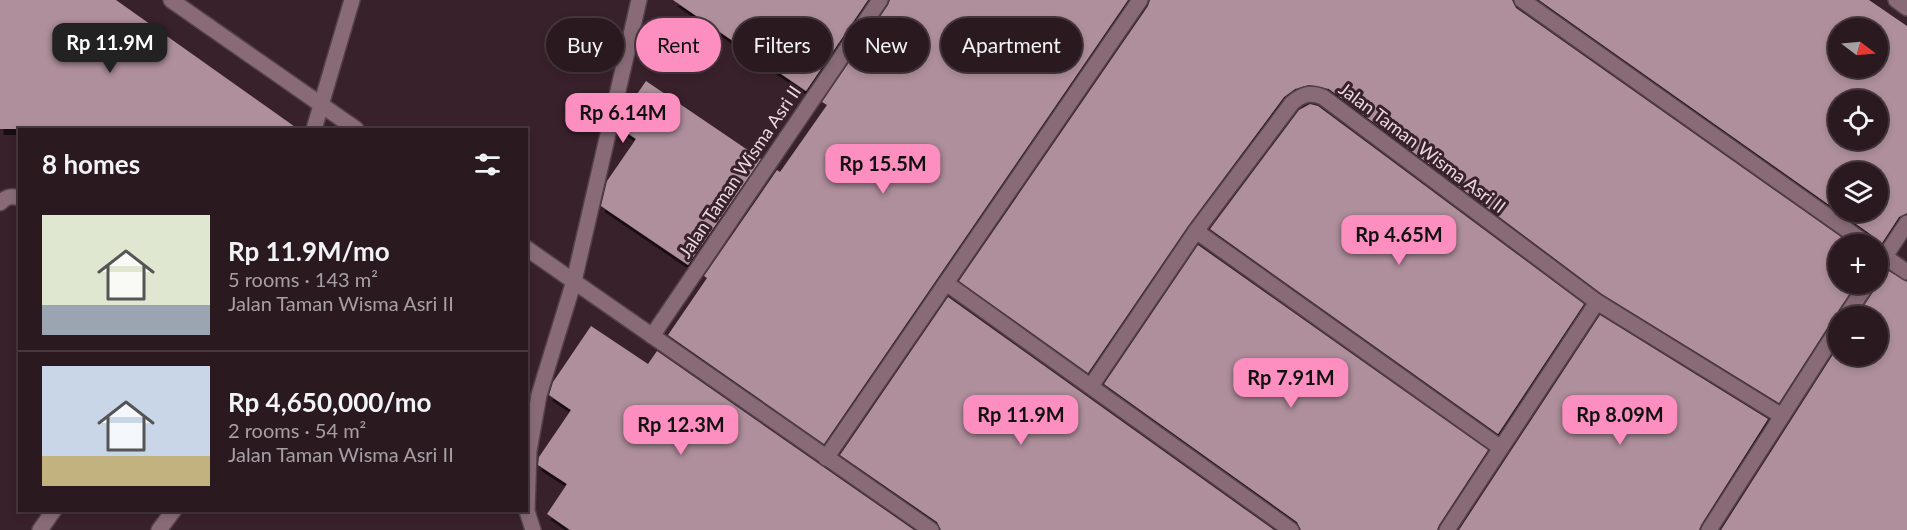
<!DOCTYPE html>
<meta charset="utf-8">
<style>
body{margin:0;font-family:Lato,sans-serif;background:#37262d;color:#f1f3f6;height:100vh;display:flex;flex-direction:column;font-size:22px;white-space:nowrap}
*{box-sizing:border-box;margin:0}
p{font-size:20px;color:#a6a0a5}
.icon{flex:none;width:33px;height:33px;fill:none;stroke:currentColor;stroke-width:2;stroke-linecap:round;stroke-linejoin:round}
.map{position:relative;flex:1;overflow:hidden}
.drawer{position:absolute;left:18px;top:128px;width:510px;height:384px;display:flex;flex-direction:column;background:#2b1920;border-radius:0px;box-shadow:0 3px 9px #0003,0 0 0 2px #47383e}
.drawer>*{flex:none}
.guide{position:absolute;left:546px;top:18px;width:570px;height:54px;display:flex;gap:12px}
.needle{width:39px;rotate:106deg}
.fabs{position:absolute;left:1828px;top:18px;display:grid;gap:12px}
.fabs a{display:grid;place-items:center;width:60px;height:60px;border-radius:50%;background:#2b1920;box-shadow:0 3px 9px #0003,0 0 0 2px #47383e;font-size:30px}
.price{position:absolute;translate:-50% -51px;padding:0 14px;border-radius:12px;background:#fd8ec0;color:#111;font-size:20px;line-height:39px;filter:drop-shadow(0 2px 3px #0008)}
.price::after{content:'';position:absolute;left:50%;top:36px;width:18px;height:14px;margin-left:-9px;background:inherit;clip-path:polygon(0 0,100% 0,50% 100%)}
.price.current{background:#222;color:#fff}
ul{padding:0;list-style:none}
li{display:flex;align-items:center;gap:18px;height:150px;padding:0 24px}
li+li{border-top:2px solid #47383e}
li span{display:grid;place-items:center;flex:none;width:168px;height:120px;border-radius:0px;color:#555}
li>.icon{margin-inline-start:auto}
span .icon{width:72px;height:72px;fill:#fffc;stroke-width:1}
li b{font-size:26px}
h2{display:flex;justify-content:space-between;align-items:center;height:72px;padding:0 24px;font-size:26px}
.chip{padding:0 21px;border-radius:27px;background:#2b1920;box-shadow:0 3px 9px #0003,0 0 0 2px #47383e;font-size:21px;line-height:54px}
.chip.current{background:#fd8ec0;color:#111}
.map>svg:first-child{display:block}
.building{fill:#ae8f9b;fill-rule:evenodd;filter:url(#shadow)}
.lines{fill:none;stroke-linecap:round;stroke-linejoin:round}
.minor-casing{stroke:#544049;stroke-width:18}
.minor{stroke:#886b77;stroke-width:15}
.labels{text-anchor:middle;stroke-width:6;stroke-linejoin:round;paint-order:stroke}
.street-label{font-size:18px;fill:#ead9df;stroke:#39212b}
</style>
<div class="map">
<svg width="1907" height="530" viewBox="0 0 1907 530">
<defs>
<filter id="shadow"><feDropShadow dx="3.5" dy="6" stdDeviation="0" flood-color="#0009"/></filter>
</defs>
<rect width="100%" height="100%" fill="#39212b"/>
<!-- building -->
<g class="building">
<path d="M0 0H116L298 129H0Z"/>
<path d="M673 0H868L806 91Z"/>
<path d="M890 0H1128L824 444 668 335 707 278 704 276 777 170 780 172 827 105 822 102 888 5Z"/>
<path d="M1150 0H1512L1516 8 1851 244H1839V284H1856L1838 311 1837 318 1831 322 1779 403 1602 294 1329 89 1309 85 1295 89 1284 97 1188 226 1088 373 959 281 1148 6Z"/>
<path d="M1539 0H1869L1907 26V213L1899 217 1882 243H1876L1873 236ZM1839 28H1878V68H1839ZM1839 100H1878V140H1839ZM1839 172H1878V212H1839Z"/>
<path d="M646 81 761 159 688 265 601 206 607 181 636 139 620 128 622 116Z"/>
<path d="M1310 104 1318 106 1584 304 1498 434 1210 229 1299 110Z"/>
<path d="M1198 245 1488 450 1439 525 1437 530H1301L1297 522 1104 384Z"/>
<path d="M1887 270 1907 282V530H1721L1839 345V356H1878V316H1857L1875 289 1878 277 1883 275Z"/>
<path d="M948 297 1274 530H941L937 522 840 455Z"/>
<path d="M1600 315 1768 419 1701 525 1699 530H1459Z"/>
<path d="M591 326 648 364 657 351 914 530H570L547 514 567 484 538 465 539 457 571 410 549 395 553 382Z"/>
</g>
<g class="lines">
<!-- minor casing -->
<g class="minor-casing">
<g id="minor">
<path d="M171 0 356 129"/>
<path d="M1522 0 1867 244"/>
<path d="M1896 0 1907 8"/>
<path d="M314 129 352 0"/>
<path d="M0 203C6 197 11 195 20 198"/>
<path d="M1196 231 1501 448"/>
<path d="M526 248 931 530"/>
<path d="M1878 252 1907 272"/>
<path d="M1878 267 1907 223"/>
<path d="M946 283 1291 530"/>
<path d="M1846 316 1867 284"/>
<path d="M652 336 880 0"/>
<path d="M1091 386 1196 231 1292 103C1303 94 1309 92 1323 97L1597 302 1782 416"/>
<path d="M826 458 1140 0"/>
<path d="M40 530 54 510"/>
<path d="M159 530 174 510"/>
<path d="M533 530 527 511 529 451 539 395 574 281 639 0"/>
<path d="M1447 530 1597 302"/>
<path d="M1709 530 1839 327"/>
</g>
</g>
<!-- minor -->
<use href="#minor" class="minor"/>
</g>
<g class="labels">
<!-- street labels -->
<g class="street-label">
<text transform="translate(1422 148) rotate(37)" y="6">Jalan Taman Wisma Asri II</text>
<text transform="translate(740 172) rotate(-56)" y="6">Jalan Taman Wisma Asri II</text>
</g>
</g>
</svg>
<div class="fabs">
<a><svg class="needle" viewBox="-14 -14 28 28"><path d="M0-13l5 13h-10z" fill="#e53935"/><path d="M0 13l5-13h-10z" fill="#a6a0a5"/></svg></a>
<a><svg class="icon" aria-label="locate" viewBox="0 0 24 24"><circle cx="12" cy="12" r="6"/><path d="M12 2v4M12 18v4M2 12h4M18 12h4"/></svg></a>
<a><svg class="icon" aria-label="layers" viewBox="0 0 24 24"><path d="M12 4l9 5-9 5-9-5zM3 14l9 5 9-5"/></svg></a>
<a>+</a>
<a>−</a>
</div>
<b class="price current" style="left:110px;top:74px">Rp 11.9M</b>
<b class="price" style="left:623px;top:144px">Rp 6.14M</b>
<b class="price" style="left:883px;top:195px">Rp 15.5M</b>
<b class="price" style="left:1399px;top:266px">Rp 4.65M</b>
<b class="price" style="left:1291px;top:409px">Rp 7.91M</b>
<b class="price" style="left:1021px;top:446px">Rp 11.9M</b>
<b class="price" style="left:1620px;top:446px">Rp 8.09M</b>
<b class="price" style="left:681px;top:456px">Rp 12.3M</b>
<div class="guide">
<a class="chip">Buy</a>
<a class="chip current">Rent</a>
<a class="chip">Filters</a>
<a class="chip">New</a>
<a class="chip">Apartment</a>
</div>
<section class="drawer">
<h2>8 homes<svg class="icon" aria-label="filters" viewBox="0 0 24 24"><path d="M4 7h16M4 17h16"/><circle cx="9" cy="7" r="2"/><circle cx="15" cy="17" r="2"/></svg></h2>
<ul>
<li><span style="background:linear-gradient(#dfe7d0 75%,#9aa5b1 0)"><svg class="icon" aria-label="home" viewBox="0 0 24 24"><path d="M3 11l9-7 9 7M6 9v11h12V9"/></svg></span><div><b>Rp 11.9M/mo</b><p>5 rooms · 143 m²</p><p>Jalan Taman Wisma Asri II</p></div></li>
<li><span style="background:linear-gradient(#c9d6e8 75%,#c2b280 0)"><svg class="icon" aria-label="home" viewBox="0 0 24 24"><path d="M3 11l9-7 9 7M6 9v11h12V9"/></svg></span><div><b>Rp 4,650,000/mo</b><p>2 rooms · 54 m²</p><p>Jalan Taman Wisma Asri II</p></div></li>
</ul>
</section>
</div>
